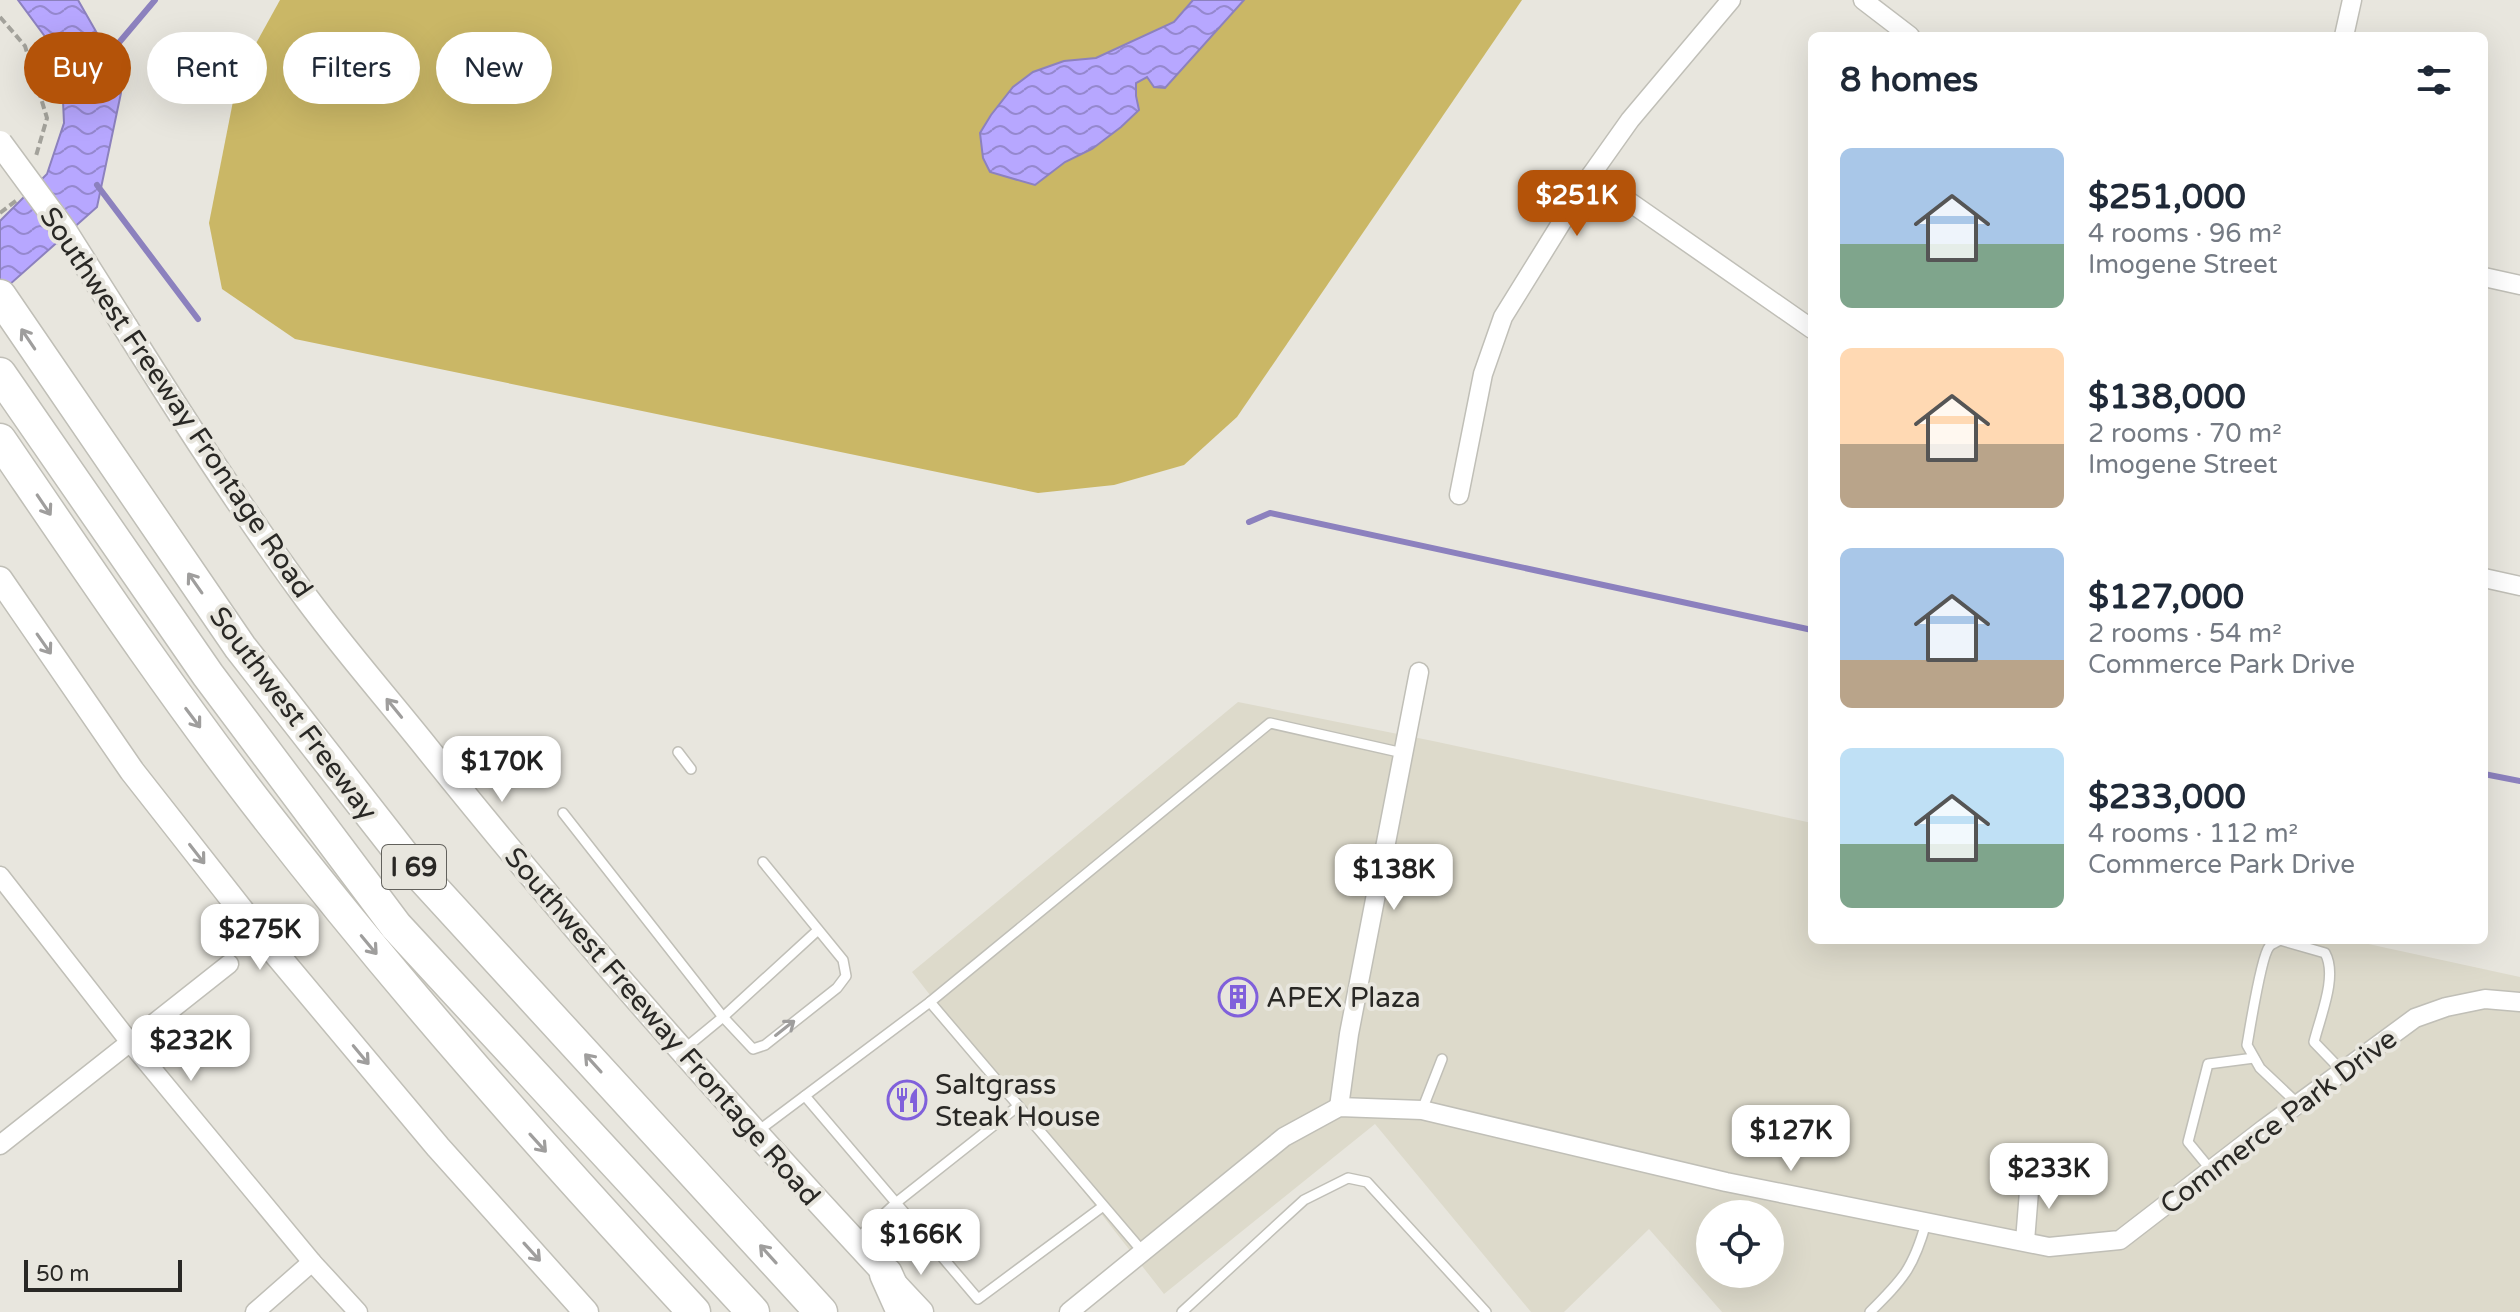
<!DOCTYPE html>
<meta charset="utf-8">
<style>
body{margin:0;font-family:"Varela Round",sans-serif;background:#f6f6f7;color:#1f2937;height:100vh;display:flex;flex-direction:column;font-size:30px;white-space:nowrap}
*{box-sizing:border-box;margin:0}
p{font-size:26px;color:#747a83}
.icon{flex:none;width:44px;height:44px;fill:none;stroke:currentColor;stroke-width:2;stroke-linecap:round;stroke-linejoin:round}
.map{position:relative;flex:1;overflow:hidden}
.details{position:absolute;left:1808px;top:32px;width:680px;height:912px;display:flex;flex-direction:column;background:#fff;border-radius:12px;box-shadow:0 8px 32px #0002}
.details>*{flex:none}
.top-card{position:absolute;left:24px;top:32px;width:760px;height:72px;display:flex;gap:16px}
.controls{position:absolute;left:1696px;top:1200px;display:grid;gap:16px}
.controls a{display:grid;place-items:center;width:88px;height:88px;border-radius:50%;background:#fff;box-shadow:0 8px 32px #0002;font-size:40px}
.scale{position:absolute;left:24px;bottom:20px;width:158px;box-sizing:border-box;padding-left:8px;border:4px solid #292825;border-top:0;font-size:22px;line-height:28px;white-space:nowrap;color:#292825;-webkit-text-stroke:6px #e8e6de;paint-order:stroke}
.price{position:absolute;translate:-50% -68px;padding:0 18px;border-radius:16px;background:#fff;color:#222;font-size:26px;line-height:52px;filter:drop-shadow(0 2px 4px #0008)}
.price::after{content:'';position:absolute;left:50%;top:48px;width:24px;height:18px;margin-left:-12px;background:inherit;clip-path:polygon(0 0,100% 0,50% 100%)}
.price.current{background:#b45309;color:#fff}
ul{padding:0;list-style:none}
li{display:flex;align-items:center;gap:24px;height:200px;padding:0 32px}
li span{display:grid;place-items:center;flex:none;width:224px;height:160px;border-radius:12px;color:#555}
li>.icon{margin-inline-start:auto}
span .icon{width:96px;height:96px;fill:#fffc;stroke-width:1}
li b{font-size:34px}
h2{display:flex;justify-content:space-between;align-items:center;height:96px;padding:0 32px;font-size:34px}
.tag{padding:0 28px;border-radius:36px;background:#fff;box-shadow:0 8px 32px #0002;font-size:28px;line-height:72px}
.tag.current{background:#b45309;color:#fff}
.map>svg:first-child{display:block}
.built{fill:#dddacb;fill-rule:evenodd}
.grass{fill:#cab766}
.water{fill:url(#water-waves);stroke:#8c81be;stroke-width:2}
.lines{fill:none;stroke-linecap:round;stroke-linejoin:round}
.stream{stroke:#8c81be;stroke-width:6}
.lane-casing{stroke:#c0bfb7;stroke-width:12}
.street-casing{stroke:#c0bfb7;stroke-width:21}
.secondary-casing{stroke:#c0bfb7;stroke-width:27}
.highway-casing{stroke:#c0bfb7;stroke-width:35}
.path{stroke:#a3a29b;stroke-width:4;stroke-dasharray:8 4;stroke-linecap:butt}
.lane{stroke:#fff;stroke-width:9}
.street{stroke:#fff;stroke-width:18}
.secondary{stroke:#fff;stroke-width:24}
.highway{stroke:#fff;stroke-width:32}
.secondary-bridge-casing{stroke:#c0bfb7;stroke-width:27;stroke-linecap:butt}
.secondary-bridge{stroke:#fff;stroke-width:24}
.oneway{stroke:#9f9e9d}
.labels{text-anchor:middle;stroke-width:8;stroke-linejoin:round;paint-order:stroke}
.shield{fill:#e8e6de;stroke:#62615c;stroke-width:2}
.shield-label{font-size:26px;font-weight:bold;fill:#292825}
.street-label{font-size:28px;fill:#292825;stroke:#e8e6de}
.poi-label{font-size:28px;fill:#292825;stroke:#e8e6de;text-anchor:start}
</style>
<div class="map">
<svg width="2520" height="1312" viewBox="0 0 2520 1312">
<defs>
<pattern id="water-waves" width="16" height="10" patternUnits="userSpaceOnUse" patternTransform="scale(2)"><rect width="16" height="10" fill="#b7a7ff"/><path d="M0 5q4-4 8 0t8 0" fill="none" stroke="#9588ce"/></pattern>
</defs>
<rect width="100%" height="100%" fill="#e8e6de"/>
<!-- built -->
<path class="built" d="M1238 702 1433 741 1812 823V940H2350L2520 977V1312H1722L1649 1229 1564 1312H1531L1375 1124 1164 1294 912 972ZM1710 1214H1770V1274H1710Z"/>
<!-- grass -->
<path class="grass" d="M280 0H1522L1237 417 1184 465 1114 485 1038 493 295 339 222 289 209 223 238 76Z"/>
<!-- water -->
<g class="water">
<path d="M18 0H78L118 70 121 93 97 207 0 293V221L47 174 64 123 62 79 46 38Z"/>
<path d="M1193 0H1244L1165 88 1154 87 1147 77 1136 83V96L1139 110 1121 127 1092 149 1065 162 1035 185 990 172 983 158 980 133 991 115 1013 87 1033 72 1064 61 1096 58 1174 22Z"/>
</g>
<g class="lines">
<!-- stream -->
<g class="stream">
<path d="M106 58 155 0"/>
<path d="M97 185 198 319"/>
<path d="M1249 522 1270 513 1812 630"/>
<path d="M2484 774 2520 781"/>
</g>
<!-- lane casing -->
<g class="lane-casing">
<g id="lane">
<path d="M678 752 691 769"/>
<path d="M563 813 723 1017 753 1049 765 1045 837 988 846 976 843 960 763 862"/>
<path d="M930 1002 1143 1252"/>
<path d="M683 1050 723 1017 818 930"/>
<path d="M805 1096 978 1299 1102 1207"/>
<path d="M2298 1104 2260 1068 2247 1045C2250 1028 2261 957 2269 947 2271 944 2277 942 2280 940L2325 953C2338 976 2320 1017 2314 1042L2343 1072"/>
<path d="M1422 1110 1442 1059"/>
<path d="M758 1131 930 1002 1270 723 1403 753"/>
<path d="M2211 1170 2188 1142 2208 1064 2254 1058"/>
<path d="M856 1240 897 1202 1017 1107"/>
<path d="M1182 1312 1304 1200 1348 1178 1367 1182 1486 1312"/>
<path d="M1870 1312C1903 1279 1913 1269 1926 1223"/>
</g>
</g>
<!-- street casing -->
<g class="street-casing">
<g id="street">
<path d="M1863 0 1910 36"/>
<path d="M2344 36 2352 0"/>
<path d="M1591 175 1812 329"/>
<path d="M2484 277 2520 285"/>
<path d="M1459 495 1483 374 1503 317 1591 175 1630 120 1731 0"/>
<path d="M2484 578 2520 586"/>
<path d="M0 876 129 1041 312 1262 358 1312"/>
<path d="M1339 1107 1349 1034 1419 672"/>
<path d="M0 1145 229 964"/>
<path d="M2025 1241 2030 1179"/>
<path d="M255 1312 312 1262"/>
<path d="M1069 1312 1284 1137 1339 1107 1422 1110 1726 1182 2049 1247 2120 1240 2264 1129 2415 1018 2446 1007 2485 999 2520 1002"/>
</g>
</g>
<!-- secondary casing -->
<g class="secondary-casing">
<g id="secondary">
<path d="M126 328C181 416 237 503 299 588 337 641 381 691 422 742 580 940 748 1128 921 1312"/>
<path d="M0 579 132 771 267 943 438 1147 586 1312"/>
</g>
</g>
<!-- highway casing -->
<g class="highway-casing">
<g id="highway">
<path d="M0 296 240 647 405 858 821 1312"/>
<path d="M0 374 208 675 396 926 753 1312"/>
<path d="M0 440C86 566 171 693 265 814 400 988 545 1151 694 1312"/>
<path d="M886 1274 903 1312"/>
</g>
</g>
<!-- path -->
<g class="path">
<path d="M0 17 25 46 47 118 36 156"/>
<path d="M0 213 17 200"/>
</g>
<!-- lane -->
<use href="#lane" class="lane"/>
<!-- street -->
<use href="#street" class="street"/>
<!-- secondary -->
<use href="#secondary" class="secondary"/>
<!-- highway -->
<use href="#highway" class="highway"/>
<!-- secondary-bridge casing -->
<g class="secondary-bridge-casing">
<path id="secondary-bridge" d="M0 143 64 230 126 328"/>
</g>
<!-- secondary-bridge -->
<use href="#secondary-bridge" class="secondary-bridge"/>
</g>
<!-- one-way arrows -->
<defs><path id="oneway-shaft" d="M-6 0H5M1.5-3L5.5 0L1.5 3" fill="none" stroke-width="1.6" stroke-linecap="round" stroke-linejoin="round" transform="scale(2)"/></defs>
<g class="oneway">
<use href="#oneway-shaft" transform="translate(28 339) rotate(-124)"/>
<use href="#oneway-shaft" transform="translate(44 505) rotate(56)"/>
<use href="#oneway-shaft" transform="translate(195 583) rotate(-125)"/>
<use href="#oneway-shaft" transform="translate(44 644) rotate(55)"/>
<use href="#oneway-shaft" transform="translate(394 708) rotate(-129)"/>
<use href="#oneway-shaft" transform="translate(193 718) rotate(53)"/>
<use href="#oneway-shaft" transform="translate(197 854) rotate(52)"/>
<use href="#oneway-shaft" transform="translate(369 945) rotate(50)"/>
<use href="#oneway-shaft" transform="translate(785 1028) rotate(-38)"/>
<use href="#oneway-shaft" transform="translate(361 1055) rotate(50)"/>
<use href="#oneway-shaft" transform="translate(593 1063) rotate(-132)"/>
<use href="#oneway-shaft" transform="translate(538 1143) rotate(48)"/>
<use href="#oneway-shaft" transform="translate(532 1252) rotate(48)"/>
<use href="#oneway-shaft" transform="translate(768 1254) rotate(-132)"/>
</g>
<!-- icons -->
<defs>
<g id="building-ring" transform="scale(2)"><circle r="9.5" fill="#e8e6de" stroke="#8060db" stroke-width="1.5"/><path d="M-4-6H4V6H1V3H-1V6H-4ZM-2.5-4.3h1.7v1.8h-1.7ZM.8-4.3h1.7v1.8H.8ZM-2.5-1h1.7V.8h-1.7ZM.8-1h1.7V.8H.8Z" fill="#8060db"/></g>
<g id="restaurant-ring" transform="scale(2)"><circle r="9.5" fill="#e8e6de" stroke="#8060db" stroke-width="1.5"/><path d="M-5-6h1v4h1v-4h1v4h1v-4h1v5L-1.5 .5V6h-2V.5L-5-1ZM5-6V6H3V1.5H1.5Q1.5-4 5-6Z" fill="#8060db"/></g>
</defs>
<g fill-rule="evenodd">
<use href="#building-ring" x="1238" y="997"/>
<use href="#restaurant-ring" x="907" y="1100"/>
</g>
<g class="labels">
<!-- shield labels -->
<rect class="shield" x="382" y="845" width="64" height="44" rx="6"/>
<g class="shield-label">
<text x="414" y="876">I 69</text>
</g>
<!-- street labels -->
<g class="street-label">
<text transform="translate(177 402) rotate(56)" y="10">Southwest Freeway Frontage Road</text>
<text transform="translate(294 713) rotate(53)" y="10">Southwest Freeway</text>
<text transform="translate(663 1026) rotate(49)" y="10">Southwest Freeway Frontage Road</text>
<text transform="translate(2278 1121) rotate(-37)" y="10">Commerce Park Drive</text>
</g>
<!-- poi labels -->
<g class="poi-label">
<text x="1266" y="1007">APEX Plaza</text>
<text x="935" y="1094">Saltgrass<tspan x="935" dy="32">Steak House</tspan></text>
</g>
</g>
</svg>
<div class="controls">
<a><svg class="icon" aria-label="locate" viewBox="0 0 24 24"><circle cx="12" cy="12" r="6"/><path d="M12 2v4M12 18v4M2 12h4M18 12h4"/></svg></a>
</div>
<div class="scale">50 m</div>
<b class="price current" style="left:1577px;top:238px">$251K</b>
<b class="price" style="left:502px;top:804px">$170K</b>
<b class="price" style="left:1394px;top:912px">$138K</b>
<b class="price" style="left:260px;top:972px">$275K</b>
<b class="price" style="left:191px;top:1083px">$232K</b>
<b class="price" style="left:1791px;top:1173px">$127K</b>
<b class="price" style="left:2049px;top:1211px">$233K</b>
<b class="price" style="left:921px;top:1277px">$166K</b>
<div class="top-card">
<a class="tag current">Buy</a>
<a class="tag">Rent</a>
<a class="tag">Filters</a>
<a class="tag">New</a>
</div>
<section class="details">
<h2>8 homes<svg class="icon" aria-label="filters" viewBox="0 0 24 24"><path d="M4 7h16M4 17h16"/><circle cx="9" cy="7" r="2"/><circle cx="15" cy="17" r="2"/></svg></h2>
<ul>
<li><span style="background:linear-gradient(#a9c7e8 60%,#7fa58c 0)"><svg class="icon" aria-label="home" viewBox="0 0 24 24"><path d="M3 11l9-7 9 7M6 9v11h12V9"/></svg></span><div><b>$251,000</b><p>4 rooms · 96 m²</p><p>Imogene Street</p></div></li>
<li><span style="background:linear-gradient(#ffd9b3 60%,#b9a48a 0)"><svg class="icon" aria-label="home" viewBox="0 0 24 24"><path d="M3 11l9-7 9 7M6 9v11h12V9"/></svg></span><div><b>$138,000</b><p>2 rooms · 70 m²</p><p>Imogene Street</p></div></li>
<li><span style="background:linear-gradient(#a9c7e8 70%,#b9a48a 0)"><svg class="icon" aria-label="home" viewBox="0 0 24 24"><path d="M3 11l9-7 9 7M6 9v11h12V9"/></svg></span><div><b>$127,000</b><p>2 rooms · 54 m²</p><p>Commerce Park Drive</p></div></li>
<li><span style="background:linear-gradient(#bfe0f5 60%,#7fa58c 0)"><svg class="icon" aria-label="home" viewBox="0 0 24 24"><path d="M3 11l9-7 9 7M6 9v11h12V9"/></svg></span><div><b>$233,000</b><p>4 rooms · 112 m²</p><p>Commerce Park Drive</p></div></li>
</ul>
</section>
</div>
